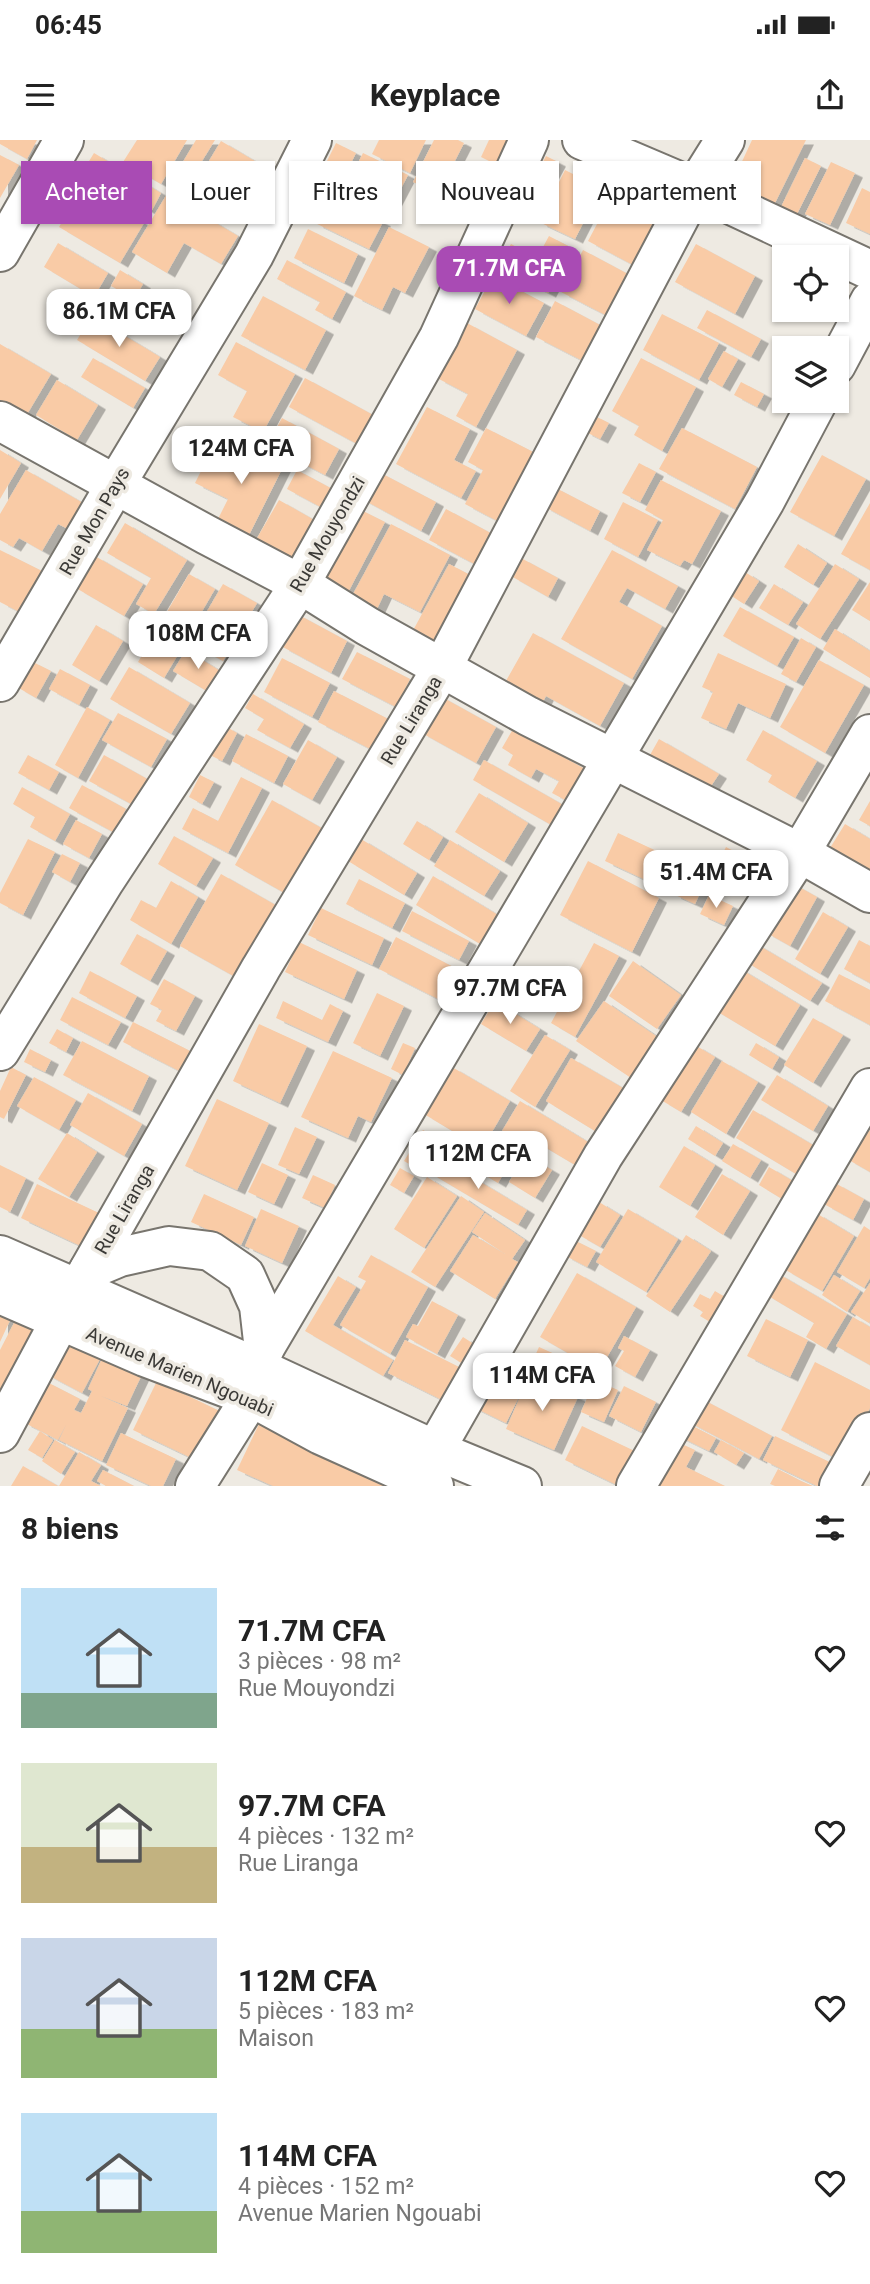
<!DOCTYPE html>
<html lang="fr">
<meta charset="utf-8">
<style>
body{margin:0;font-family:Roboto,sans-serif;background:#f6f6f6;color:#222;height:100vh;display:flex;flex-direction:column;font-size:26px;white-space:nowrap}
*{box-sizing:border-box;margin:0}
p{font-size:23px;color:#767676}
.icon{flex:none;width:38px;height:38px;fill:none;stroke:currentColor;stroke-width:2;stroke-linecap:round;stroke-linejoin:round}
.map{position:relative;height:1346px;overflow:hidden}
.panel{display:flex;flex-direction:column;background:#fff;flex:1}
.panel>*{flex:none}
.top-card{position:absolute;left:21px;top:21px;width:830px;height:63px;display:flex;gap:14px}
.controls{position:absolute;left:772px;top:105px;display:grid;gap:14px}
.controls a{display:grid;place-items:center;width:77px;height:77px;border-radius:0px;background:#fff;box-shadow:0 2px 5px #0004;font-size:35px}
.price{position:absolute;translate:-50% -60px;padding:0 16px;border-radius:14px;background:#fff;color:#222;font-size:23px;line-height:46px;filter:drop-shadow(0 2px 4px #0008)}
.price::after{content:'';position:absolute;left:50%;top:42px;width:21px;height:16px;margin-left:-10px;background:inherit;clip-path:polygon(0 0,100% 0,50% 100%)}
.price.active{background:#a94bb4;color:#fff}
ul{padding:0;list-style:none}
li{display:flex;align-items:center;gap:21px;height:175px;padding:0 21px}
li span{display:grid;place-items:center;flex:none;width:196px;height:140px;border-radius:0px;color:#555}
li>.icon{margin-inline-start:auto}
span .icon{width:84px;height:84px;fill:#fffc;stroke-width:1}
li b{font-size:30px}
h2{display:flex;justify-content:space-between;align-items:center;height:84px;padding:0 21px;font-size:30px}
.chip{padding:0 24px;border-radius:0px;background:#fff;box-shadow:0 2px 5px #0004;font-size:24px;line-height:63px}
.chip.active{background:#a94bb4;color:#fff}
.status{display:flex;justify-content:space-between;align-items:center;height:49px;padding:0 35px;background:#fff;direction:ltr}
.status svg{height:19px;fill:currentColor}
header{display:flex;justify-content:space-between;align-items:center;height:91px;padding:0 21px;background:#fff;font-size:32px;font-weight:700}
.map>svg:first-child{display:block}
.building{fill:#f9cba6;filter:url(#shadow)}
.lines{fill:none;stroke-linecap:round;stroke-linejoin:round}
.minor-casing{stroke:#78756e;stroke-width:42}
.major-casing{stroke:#78756e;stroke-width:42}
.minor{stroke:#fff;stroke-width:38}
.major{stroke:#fff;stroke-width:38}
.labels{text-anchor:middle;stroke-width:7;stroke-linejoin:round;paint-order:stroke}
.street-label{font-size:19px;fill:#3b3a37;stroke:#eeeae2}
</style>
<div class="status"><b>06:45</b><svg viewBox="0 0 49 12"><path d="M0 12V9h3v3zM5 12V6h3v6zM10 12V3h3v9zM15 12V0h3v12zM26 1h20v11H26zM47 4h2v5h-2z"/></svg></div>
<header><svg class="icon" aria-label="menu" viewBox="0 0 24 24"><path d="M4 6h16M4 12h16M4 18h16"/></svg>Keyplace<svg class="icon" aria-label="share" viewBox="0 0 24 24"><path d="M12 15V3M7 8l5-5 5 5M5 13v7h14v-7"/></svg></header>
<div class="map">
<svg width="870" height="1346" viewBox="0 0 870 1346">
<defs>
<filter id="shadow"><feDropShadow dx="8" dy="4.5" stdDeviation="0" flood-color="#0004"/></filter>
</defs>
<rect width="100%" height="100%" fill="#eeeae2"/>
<!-- building -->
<g class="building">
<path d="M0 0H37L27 19 0 4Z"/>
<path d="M137 0H187L161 44 123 22Z"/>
<path d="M196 0H215L184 50 171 42Z"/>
<path d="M379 0H426L410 33 372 14Z"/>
<path d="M434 0H458L464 3 438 54 413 42Z"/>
<path d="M489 0H508L516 4 503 28 481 17Z"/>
<path d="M752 0H806L775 63 732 43Z"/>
<path d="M221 1 260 24 230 74 191 51Z"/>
<path d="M336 3 356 13 339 47 319 37Z"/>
<path d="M94 13 161 53 151 72 83 31Z"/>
<path d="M363 13 408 35 387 75 343 53Z"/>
<path d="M0 15 19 25 0 58Z"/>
<path d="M546 16 558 22 546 44 534 39Z"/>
<path d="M805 18 821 26 797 74 781 67Z"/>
<path d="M831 22 855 33 830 85 805 74Z"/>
<path d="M565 30 601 48 575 99 539 82Z"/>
<path d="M83 47 144 83 120 123 59 87Z"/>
<path d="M862 48 870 52V94L846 83Z"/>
<path d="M167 54 238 96 221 124 184 103 167 133 132 112Z"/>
<path d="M613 54 674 86 648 133 588 101Z"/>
<path d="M329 55 383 82 369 109 315 83Z"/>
<path d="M389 87 429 107 405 153 393 147 382 170 354 156Z"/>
<path d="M308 89 358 114 344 143 294 118Z"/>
<path d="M549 96 572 108 548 153 498 127 511 104 537 118Z"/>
<path d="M58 103 108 133 94 157 44 127Z"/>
<path d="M696 104 755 136 735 174 675 142Z"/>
<path d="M583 110 641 141 619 182 561 152Z"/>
<path d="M287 120 346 152 332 179 315 170 320 162 277 139Z"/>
<path d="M120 130 143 144 134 159 111 146Z"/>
<path d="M493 136 544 163 526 196 475 169Z"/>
<path d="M106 153 130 168 120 183 96 169Z"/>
<path d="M263 156 326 190 305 230 241 196Z"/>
<path d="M555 161 602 186 583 221 536 197Z"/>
<path d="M707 170 761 199 751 217 697 188Z"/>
<path d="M662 174 719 203 699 240 643 210Z"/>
<path d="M92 176 160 217 145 241 77 200Z"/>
<path d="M467 183 517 210 476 287 456 276 468 254 437 238Z"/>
<path d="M236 202 295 234 263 292 233 277 247 251 218 235Z"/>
<path d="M0 204 51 234 26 276 0 260Z"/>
<path d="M724 211 738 219 722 247 708 239Z"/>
<path d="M93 218 145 248 133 268 81 237Z"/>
<path d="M641 218 696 247 662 311 634 295 639 286 612 271Z"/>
<path d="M305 238 375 276 359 305 289 267Z"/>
<path d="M57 240 98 265 77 300 36 275Z"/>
<path d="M741 242 764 254 757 267 734 255Z"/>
<path d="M427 267 470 289 454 320 476 331 461 358 396 324Z"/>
<path d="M593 275 609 283 600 299 584 291Z"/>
<path d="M282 278 339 309 325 335 267 305Z"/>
<path d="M486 288 545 318 503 384 465 364 483 330 468 322Z"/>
<path d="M682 288 757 327 735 369 659 329Z"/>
<path d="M233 297 285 323 245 403 214 387 228 359 195 343 208 317 220 324Z"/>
<path d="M0 310 21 323 0 359Z"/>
<path d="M822 315 866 339 834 396 790 372Z"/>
<path d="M639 323 656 332 640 362 622 353Z"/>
<path d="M26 330 83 363 68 389 58 384 42 411 19 398 13 407 0 400V374Z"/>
<path d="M297 330 338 352 328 371 287 349Z"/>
<path d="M377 331 436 362 421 391 362 359Z"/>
<path d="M661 340 721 371 692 424 684 420 680 426 647 410 663 380 645 370Z"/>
<path d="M554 347 600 371 590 391 543 366Z"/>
<path d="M279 360 316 381 292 421 256 400Z"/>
<path d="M623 362 658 380 638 417 604 399Z"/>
<path d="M870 363V430L841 414Z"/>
<path d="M353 366 385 382 344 460 312 443Z"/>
<path d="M446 369 498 397 482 428 429 400Z"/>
<path d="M125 383 187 420 154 474 136 464 151 438 107 413Z"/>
<path d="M391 384 450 415 420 472 384 454 377 469 352 456Z"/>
<path d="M798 404 827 423 813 445 784 427Z"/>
<path d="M0 410 48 434 27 476 0 462Z"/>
<path d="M612 410 678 446 665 469 627 448 619 462 662 486 632 539 561 499Z"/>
<path d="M95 416 143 444 124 476 76 448Z"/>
<path d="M521 418 558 438 548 457 511 436Z"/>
<path d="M449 424 478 439 439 512 410 496Z"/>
<path d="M835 424 859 439 820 499 796 484Z"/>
<path d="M745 432 759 441 744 464 730 455Z"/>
<path d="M189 434 215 449 183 504 157 489Z"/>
<path d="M870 442V481L852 470Z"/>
<path d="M223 444 257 463 223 521 189 502Z"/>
<path d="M774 444 803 462 788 485 759 468Z"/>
<path d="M740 467 794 497 777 526 723 496Z"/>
<path d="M297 474 347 501 331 533 281 506Z"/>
<path d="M96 485 123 501 99 541 72 525Z"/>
<path d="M835 489 870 511V538L823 509Z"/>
<path d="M533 493 624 543 600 586 546 556 539 569 502 548Z"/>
<path d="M153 497 179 513 164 538 138 522Z"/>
<path d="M801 498 816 507 796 542 781 534Z"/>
<path d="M186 510 222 532 210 553 173 531Z"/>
<path d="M357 512 410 539 396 567 342 539Z"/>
<path d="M718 513 786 544 770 578 738 563 726 589 701 578 713 552 702 547Z"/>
<path d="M282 518 330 543 312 577 264 552Z"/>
<path d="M819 520 864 545 825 613 780 587Z"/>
<path d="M31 521 51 531 36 558 17 547Z"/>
<path d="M129 527 190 563 171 594 110 559Z"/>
<path d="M60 529 90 545 79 565 49 549Z"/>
<path d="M334 551 394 582 378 613 318 582Z"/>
<path d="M253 554 304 584 290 608 257 590 264 579 245 568Z"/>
<path d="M440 556 496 587 476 623 420 592Z"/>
<path d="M87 567 110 580 78 638 55 625Z"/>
<path d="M118 573 167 599 151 627 102 600Z"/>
<path d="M225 586 237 593 222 621 210 615Z"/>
<path d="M513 589 585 629 567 661 552 653 559 641 536 629 531 638 508 625 513 615 502 608Z"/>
<path d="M763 590 817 621 795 658 768 642 772 635 746 620Z"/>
<path d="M246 594 288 616 274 643 232 621Z"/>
<path d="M659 599 719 634 709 649 650 615Z"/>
<path d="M308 600 337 617 312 660 283 644Z"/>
<path d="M28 615 59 632 49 650 18 633Z"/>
<path d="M104 615 158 645 144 671 89 641Z"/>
<path d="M484 620 565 666 553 686 473 640Z"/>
<path d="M200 635 214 642 202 664 189 657Z"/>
<path d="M241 637 262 648 228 713 182 689 193 668 218 681Z"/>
<path d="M82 645 126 669 113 692 69 668Z"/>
<path d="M22 647 70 674 55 701 30 687 35 677 13 664Z"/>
<path d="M479 653 528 683 504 722 455 692Z"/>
<path d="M272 660 325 690 288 755 235 725Z"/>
<path d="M870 661V686L859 680Z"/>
<path d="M76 680 102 694 89 718 63 704Z"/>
<path d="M417 681 443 697 429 720 403 704Z"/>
<path d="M845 684 870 699V742L825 716Z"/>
<path d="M618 693 678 721 665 749 605 721Z"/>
<path d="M174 696 213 718 196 746 158 724Z"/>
<path d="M28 699 55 712 23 775 0 763V753Z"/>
<path d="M361 699 417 733 404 755 348 721Z"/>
<path d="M450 700 500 731 484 756 434 726Z"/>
<path d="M726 707 762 726 751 747 715 728Z"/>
<path d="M62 714 80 723 70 742 52 732Z"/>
<path d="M690 717 712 727 695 764 673 754Z"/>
<path d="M588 721 659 758 632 812 560 775Z"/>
<path d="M221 734 279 767 237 838 180 806Z"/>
<path d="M433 736 498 775 480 804 416 765Z"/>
<path d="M359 739 405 763 392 788 346 764Z"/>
<path d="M171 741 198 757 171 804 130 780 141 760 156 768Z"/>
<path d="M792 743 817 757 790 806 765 792Z"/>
<path d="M709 755 733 766 724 785 700 774Z"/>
<path d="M321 768 384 798 372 825 308 795Z"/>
<path d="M412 771 469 801 459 820 402 791Z"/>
<path d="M823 772 848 787 820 834 795 819Z"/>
<path d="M137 794 167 811 150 841 120 824Z"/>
<path d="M396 797 459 830 442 861 379 829Z"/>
<path d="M859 800 870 806V843L844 829Z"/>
<path d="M299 802 357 830 344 859 285 832Z"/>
<path d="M753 802 822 843 810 861 743 820Z"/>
<path d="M594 803 619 816 575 897 551 883Z"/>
<path d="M633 821 681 855 657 889 609 856Z"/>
<path d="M739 828 800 865 775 906 713 869Z"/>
<path d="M90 831 137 856 125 878 79 853Z"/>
<path d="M839 834 870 850V885L825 861Z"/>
<path d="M164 839 195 856 176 891 156 881 162 870 150 864Z"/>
<path d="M377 853 404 866 380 916 353 903Z"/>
<path d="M72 857 121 882 108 905 60 880Z"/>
<path d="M283 861 322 880 330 864 343 871 328 902 276 878Z"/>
<path d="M495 861 540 889 526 911 481 884Z"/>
<path d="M604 861 659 898 631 938 576 901Z"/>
<path d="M813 878 843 895 813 943 784 925Z"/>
<path d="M133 882 198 915 187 935 123 902Z"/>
<path d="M259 884 307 906 280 963 233 941Z"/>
<path d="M57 889 73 898 66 912 49 903Z"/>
<path d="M545 895 570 910 535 967 510 951Z"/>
<path d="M82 901 149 936 132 971 63 935Z"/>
<path d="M403 903 415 908 403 935 391 929Z"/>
<path d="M756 903 779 917 772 929 749 915Z"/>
<path d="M695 905 715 917 681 972 661 960Z"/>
<path d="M30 909 51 920 45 932 24 922Z"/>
<path d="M333 911 392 938 371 982 358 976 348 998 301 977Z"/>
<path d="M571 918 630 952 603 996 546 961Z"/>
<path d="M722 921 758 942 726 994 691 972Z"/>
<path d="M11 927 26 935 4 979 0 977V951Z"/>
<path d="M452 927 510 961 482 1009 424 974Z"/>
<path d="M777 935 828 966 813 991 761 960Z"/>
<path d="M34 937 76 960 59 990 17 966Z"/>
<path d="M88 953 142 984 124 1016 70 985Z"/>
<path d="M217 959 269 983 237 1050 185 1026Z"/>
<path d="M520 961 588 1002 575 1025 526 996 498 1043 478 1031Z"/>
<path d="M753 970 813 1005 796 1034 736 998Z"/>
<path d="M696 986 723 1003 715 1016 688 999Z"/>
<path d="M295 987 317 997 299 1034 278 1025Z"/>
<path d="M864 988 870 991V1032L847 1019Z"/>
<path d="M423 990 442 1001 423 1032 404 1021Z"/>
<path d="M67 993 97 1012 69 1057 38 1039Z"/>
<path d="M733 1004 761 1020 750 1038 722 1021Z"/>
<path d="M684 1006 715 1025 690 1066 659 1047Z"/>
<path d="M526 1015 552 1030 535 1058 509 1042Z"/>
<path d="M439 1017 527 1070 518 1085 430 1033Z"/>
<path d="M262 1023 288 1035 274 1064 248 1052Z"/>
<path d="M0 1025 26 1038 10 1072 0 1067Z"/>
<path d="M769 1027 793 1041 782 1059 759 1045Z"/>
<path d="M400 1028 414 1036 404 1053 390 1045Z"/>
<path d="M722 1034 750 1051 723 1095 695 1077Z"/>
<path d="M313 1035 335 1045 325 1068 302 1058Z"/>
<path d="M427 1037 457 1056 424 1108 394 1089Z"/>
<path d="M835 1043 864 1059 853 1080 824 1064Z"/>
<path d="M37 1044 101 1074 85 1108 21 1078Z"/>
<path d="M204 1054 254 1077 241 1105 191 1082Z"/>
<path d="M461 1056 484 1072 435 1147 411 1132Z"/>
<path d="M599 1062 620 1075 600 1107 579 1095Z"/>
<path d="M261 1069 299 1086 282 1123 245 1106Z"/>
<path d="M628 1069 678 1099 646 1152 596 1122Z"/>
<path d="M485 1073 525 1100 512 1119 518 1122 495 1159 450 1131 473 1095 505 1114 472 1092Z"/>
<path d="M816 1073 854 1096 822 1151 784 1129Z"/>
<path d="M864 1086 870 1090V1138L864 1148 837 1132Z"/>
<path d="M686 1095 711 1111 670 1172 646 1156Z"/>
<path d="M572 1099 596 1111 587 1127 564 1115Z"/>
<path d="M371 1115 428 1147 390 1214 340 1185 366 1141 358 1137Z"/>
<path d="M577 1133 636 1167 602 1226 588 1218 585 1223 540 1197Z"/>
<path d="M777 1133 847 1174 826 1209 806 1197 814 1183 765 1154Z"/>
<path d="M834 1135 860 1151 847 1172 822 1155Z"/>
<path d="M338 1136 356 1147 333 1185 393 1220 383 1236 305 1191Z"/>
<path d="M870 1143V1181L869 1183 851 1172Z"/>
<path d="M715 1151 730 1160 715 1185 700 1176 703 1172 693 1166 700 1154 710 1159Z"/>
<path d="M432 1161 458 1175 437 1214 406 1197 413 1184 418 1186Z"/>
<path d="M0 1171 12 1176 0 1202Z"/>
<path d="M853 1177 870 1187V1225L836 1206Z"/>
<path d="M766 1179 808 1200 790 1237 747 1216Z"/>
<path d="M15 1181 45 1196 0 1262V1210Z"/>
<path d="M624 1196 650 1210 635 1237 615 1226 624 1211 618 1208Z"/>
<path d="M463 1197 483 1210 471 1229 450 1216Z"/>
<path d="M66 1198 101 1217 82 1253 46 1234Z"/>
<path d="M405 1200 467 1231 450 1264 388 1233Z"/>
<path d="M539 1207 595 1232 584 1254 529 1229Z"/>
<path d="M106 1210 145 1228 127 1266 101 1256 128 1268 102 1321 59 1300 66 1285 58 1300 23 1282 45 1241 80 1259 74 1270 81 1273 92 1251 88 1249Z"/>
<path d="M815 1222 870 1250V1268L843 1322 781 1290Z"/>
<path d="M529 1236 578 1257 554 1310 506 1289Z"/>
<path d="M487 1239 520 1255 506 1283 473 1267Z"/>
<path d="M595 1240 618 1250 604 1282 581 1272Z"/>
<path d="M157 1241 228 1275 204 1324 133 1290Z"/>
<path d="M624 1246 656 1262 641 1292 609 1276Z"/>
<path d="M700 1258 772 1296 759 1319 687 1281Z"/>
<path d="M681 1280 716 1298 709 1311 674 1294Z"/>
<path d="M259 1284 396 1346H273L237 1330Z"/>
<path d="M582 1286 645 1316 619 1346 565 1320Z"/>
<path d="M40 1291 53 1300 42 1318 28 1310Z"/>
<path d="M121 1293 176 1319 163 1346H151L106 1325Z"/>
<path d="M775 1296 838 1326 828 1346H817L763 1320Z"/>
<path d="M55 1300 75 1312 61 1334 42 1321Z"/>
<path d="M673 1300 695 1310 686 1327 725 1346H652Z"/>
<path d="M721 1300 744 1313 736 1325 714 1312Z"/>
<path d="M79 1312 101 1325 91 1341 101 1346H59Z"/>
<path d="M23 1326 58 1346H11Z"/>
<path d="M778 1329 801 1341 813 1346H775L770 1344Z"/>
<path d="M103 1330 134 1346H106L97 1341Z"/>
</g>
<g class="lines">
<!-- minor casing -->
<g class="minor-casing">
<g id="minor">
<path d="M582 0 695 48 870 130"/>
<path d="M0 112 64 0"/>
<path d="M836 225 870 161"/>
<path d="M0 281 207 395 300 444 367 486 528 576 800 713 870 753"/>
<path d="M0 542 116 344 254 115 312 0"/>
<path d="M0 911 104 742 300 444 439 197 529 0"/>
<path d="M89 1130 120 1117 169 1106 210 1111 245 1135 259 1166 264 1210"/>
<path d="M78 1149 261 828 442 528 695 48 725 0"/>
<path d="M254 1226 765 361 818 261"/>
<path d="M0 1293 60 1181"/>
<path d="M435 1310 603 1016 800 713 870 594"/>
<path d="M195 1346 251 1257"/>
<path d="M636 1346 870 948"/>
<path d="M839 1346 870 1292"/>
</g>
</g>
<!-- major casing -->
<g class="major-casing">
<g id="major">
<path d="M0 1115 254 1226 435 1310 522 1346"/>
<path d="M0 1154 145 1217 251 1257 321 1295 434 1346"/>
</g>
</g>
<!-- minor -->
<use href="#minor" class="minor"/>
<!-- major -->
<use href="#major" class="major"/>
</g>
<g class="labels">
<!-- street labels -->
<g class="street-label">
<text transform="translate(94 381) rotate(-60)" y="7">Rue Mon Pays</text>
<text transform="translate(327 394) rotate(-60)" y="7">Rue Mouyondzi</text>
<text transform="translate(411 580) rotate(-59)" y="7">Rue Liranga</text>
<text transform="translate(124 1069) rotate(-60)" y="7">Rue Liranga</text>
<text transform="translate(180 1231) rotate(23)" y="7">Avenue Marien Ngouabi</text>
</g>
</g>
</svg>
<div class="controls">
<a><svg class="icon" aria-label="locate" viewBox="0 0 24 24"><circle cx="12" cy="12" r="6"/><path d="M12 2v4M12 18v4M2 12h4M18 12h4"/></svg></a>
<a><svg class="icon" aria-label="layers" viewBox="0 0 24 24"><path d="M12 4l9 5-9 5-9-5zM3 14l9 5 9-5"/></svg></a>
</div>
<b class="price active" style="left:509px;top:166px">71.7M CFA</b>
<b class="price" style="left:119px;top:209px">86.1M CFA</b>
<b class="price" style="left:241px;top:346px">124M CFA</b>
<b class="price" style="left:198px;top:531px">108M CFA</b>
<b class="price" style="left:716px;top:770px">51.4M CFA</b>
<b class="price" style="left:510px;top:886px">97.7M CFA</b>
<b class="price" style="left:478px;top:1051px">112M CFA</b>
<b class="price" style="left:542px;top:1273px">114M CFA</b>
<div class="top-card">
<a class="chip active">Acheter</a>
<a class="chip">Louer</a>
<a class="chip">Filtres</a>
<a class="chip">Nouveau</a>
<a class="chip">Appartement</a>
</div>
</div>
<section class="panel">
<h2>8 biens<svg class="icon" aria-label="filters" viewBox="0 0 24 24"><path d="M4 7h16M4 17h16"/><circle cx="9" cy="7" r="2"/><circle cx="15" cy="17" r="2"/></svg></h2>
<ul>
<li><span style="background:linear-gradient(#bfe0f5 75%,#7fa58c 0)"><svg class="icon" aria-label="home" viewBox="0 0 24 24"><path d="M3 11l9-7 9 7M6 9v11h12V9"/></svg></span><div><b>71.7M CFA</b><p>3 pièces · 98 m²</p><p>Rue Mouyondzi</p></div><svg class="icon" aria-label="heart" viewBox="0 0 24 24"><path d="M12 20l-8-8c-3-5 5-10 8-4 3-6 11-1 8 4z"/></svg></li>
<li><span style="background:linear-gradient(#dfe7d0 60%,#c2b280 0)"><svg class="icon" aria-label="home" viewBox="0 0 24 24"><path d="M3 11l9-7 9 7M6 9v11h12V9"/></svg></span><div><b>97.7M CFA</b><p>4 pièces · 132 m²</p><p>Rue Liranga</p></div><svg class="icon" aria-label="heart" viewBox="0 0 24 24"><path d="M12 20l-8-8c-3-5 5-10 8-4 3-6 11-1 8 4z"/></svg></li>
<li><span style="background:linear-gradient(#c9d6e8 65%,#8fb573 0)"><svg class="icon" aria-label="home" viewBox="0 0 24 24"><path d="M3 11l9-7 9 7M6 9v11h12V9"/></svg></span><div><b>112M CFA</b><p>5 pièces · 183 m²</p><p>Maison</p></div><svg class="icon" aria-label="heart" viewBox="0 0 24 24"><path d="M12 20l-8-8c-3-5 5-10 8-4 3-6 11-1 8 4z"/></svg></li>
<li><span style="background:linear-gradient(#bfe0f5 70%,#8fb573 0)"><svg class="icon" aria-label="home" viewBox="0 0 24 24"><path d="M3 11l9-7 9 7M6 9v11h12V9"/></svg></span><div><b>114M CFA</b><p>4 pièces · 152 m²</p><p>Avenue Marien Ngouabi</p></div><svg class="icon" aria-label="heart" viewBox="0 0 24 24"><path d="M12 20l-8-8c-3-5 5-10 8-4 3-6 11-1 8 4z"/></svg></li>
</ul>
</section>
